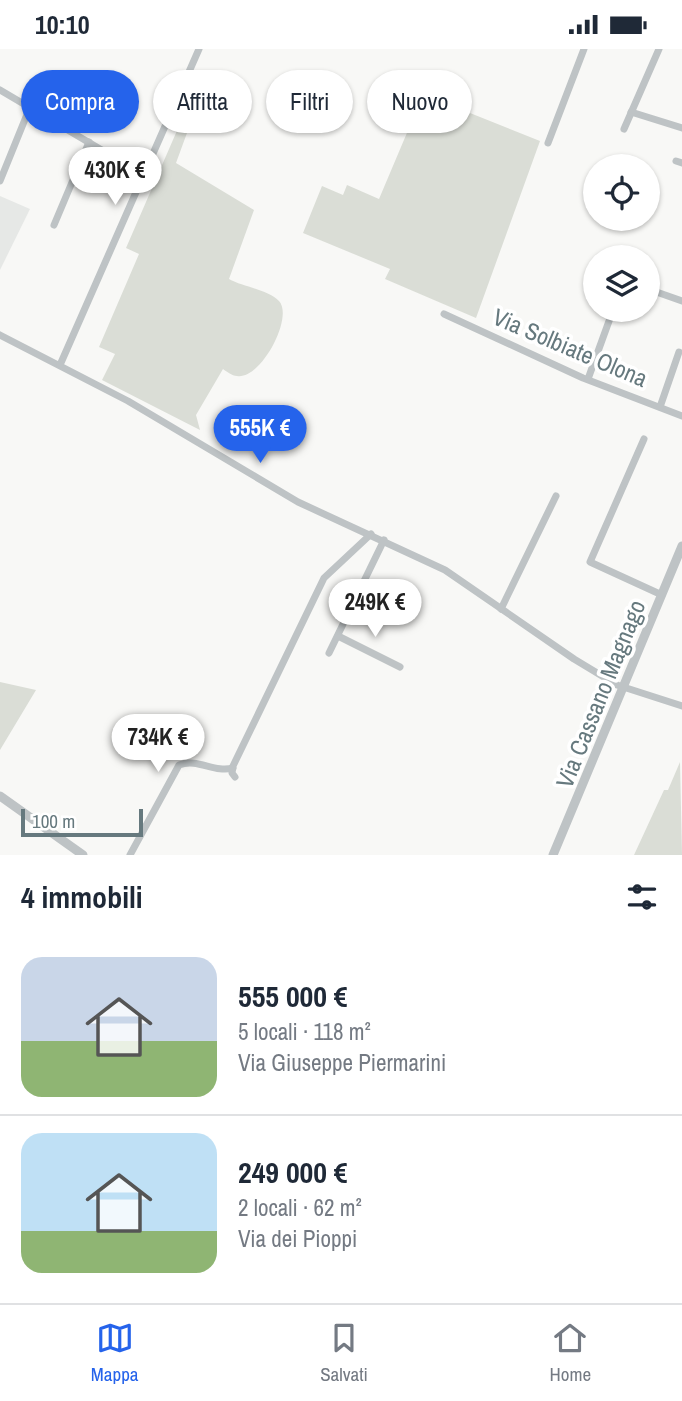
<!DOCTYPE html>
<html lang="it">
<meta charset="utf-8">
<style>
body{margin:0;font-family:"Archivo Narrow",sans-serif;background:#f6f6f7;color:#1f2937;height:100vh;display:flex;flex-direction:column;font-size:26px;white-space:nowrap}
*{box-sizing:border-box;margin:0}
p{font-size:23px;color:#747a83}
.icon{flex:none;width:38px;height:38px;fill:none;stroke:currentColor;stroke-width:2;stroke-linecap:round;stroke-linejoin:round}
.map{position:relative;height:806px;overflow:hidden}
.panel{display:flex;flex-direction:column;background:#fff;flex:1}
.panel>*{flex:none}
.banner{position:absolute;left:21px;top:21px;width:640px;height:63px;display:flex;gap:14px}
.fabs{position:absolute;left:583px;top:105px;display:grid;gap:14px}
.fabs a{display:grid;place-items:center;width:77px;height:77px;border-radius:50%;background:#fff;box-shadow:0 2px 5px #0004;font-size:35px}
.scale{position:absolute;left:21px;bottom:18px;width:122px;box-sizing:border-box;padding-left:7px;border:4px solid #66797e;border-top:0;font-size:19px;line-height:24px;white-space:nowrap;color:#66797e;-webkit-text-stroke:5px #fff;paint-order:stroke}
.price{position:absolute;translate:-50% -60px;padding:0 16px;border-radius:24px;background:#fff;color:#222;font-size:23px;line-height:46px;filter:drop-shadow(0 2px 4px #0008)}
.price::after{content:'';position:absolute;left:50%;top:42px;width:21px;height:16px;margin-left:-10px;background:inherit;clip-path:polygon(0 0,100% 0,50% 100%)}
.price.on{background:#2563eb;color:#fff}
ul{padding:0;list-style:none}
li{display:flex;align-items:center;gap:21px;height:175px;padding:0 21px}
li+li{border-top:2px solid #e0e1e3}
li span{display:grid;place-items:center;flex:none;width:196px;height:140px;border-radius:21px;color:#555}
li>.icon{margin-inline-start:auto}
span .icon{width:84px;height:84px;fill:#fffc;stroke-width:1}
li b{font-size:30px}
h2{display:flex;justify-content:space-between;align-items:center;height:84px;padding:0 21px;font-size:30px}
.chip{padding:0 24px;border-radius:32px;background:#fff;box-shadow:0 2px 5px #0004;font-size:24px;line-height:63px}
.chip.on{background:#2563eb;color:#fff}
.status{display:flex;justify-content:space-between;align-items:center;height:49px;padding:0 35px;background:#fff;direction:ltr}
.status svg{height:19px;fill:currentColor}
.tabs{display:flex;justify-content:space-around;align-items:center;height:98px;border-top:2px solid #e0e1e3;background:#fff;font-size:19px;color:#747a83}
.tabs a{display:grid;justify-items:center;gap:4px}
.tabs .on{color:#2563eb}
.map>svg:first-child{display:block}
.built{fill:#e6e8e6}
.green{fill:#daddd6}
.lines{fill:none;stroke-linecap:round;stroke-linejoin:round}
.minor{stroke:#bec3c5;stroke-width:7}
.tertiary{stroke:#bec3c5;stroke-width:9}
.labels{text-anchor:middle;stroke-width:7;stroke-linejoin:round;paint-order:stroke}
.street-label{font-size:24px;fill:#66797e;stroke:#fff}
</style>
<div class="status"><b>10:10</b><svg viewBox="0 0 49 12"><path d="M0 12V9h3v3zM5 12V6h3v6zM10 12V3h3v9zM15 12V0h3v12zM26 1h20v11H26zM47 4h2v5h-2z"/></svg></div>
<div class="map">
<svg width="682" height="806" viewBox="0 0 682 806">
<rect width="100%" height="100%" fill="#f8f8f6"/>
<!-- built -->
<path class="built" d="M0 147 30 160 0 221Z"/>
<!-- green -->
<g class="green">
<path d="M420 44 540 92 476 269 385 230 390 220 303 184 322 137 343 146 347 136 379 150 420 53Z"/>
<path d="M189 54 191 73 176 114 254 161 229 230C243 238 267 240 279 252 294 268 261 331 237 327 232 327 226 322 223 320L196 366 200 381 102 331 115 305 99 298 139 205 126 199Z"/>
<path d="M0 633 36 641 0 701Z"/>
<path d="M680 713 682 806H634L664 741H668Z"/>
</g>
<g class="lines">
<!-- minor -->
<g class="minor">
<path d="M0 41 144 126"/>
<path d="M631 63 682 79"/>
<path d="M624 80 659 0"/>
<path d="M548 94 584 0"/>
<path d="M676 112 682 114"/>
<path d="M0 132 30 58"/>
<path d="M54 176 89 93"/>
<path d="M648 240 682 252"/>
<path d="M444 265 583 329 682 367"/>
<path d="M0 286 128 352 298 453 445 521 574 610 617 636 682 657"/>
<path d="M60 316 199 0"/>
<path d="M588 330 613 261"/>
<path d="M660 358 679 303"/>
<path d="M644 390 590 513 662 546"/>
<path d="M501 560 556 447"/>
<path d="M338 587 400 618"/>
<path d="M329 604 384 491"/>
<path d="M235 728 232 724 233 717 324 529 371 485"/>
<path d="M130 806 179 716C198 709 214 724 233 719"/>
</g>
<!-- tertiary -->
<g class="tertiary">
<path d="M0 747 83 806"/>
<path d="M553 806 682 497"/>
</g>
</g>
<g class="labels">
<!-- street labels -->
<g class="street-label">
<text transform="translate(570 299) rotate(23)" y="8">Via Solbiate Olona</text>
<text transform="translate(601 645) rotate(-68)" y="8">Via Cassano Magnago</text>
</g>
</g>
</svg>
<div class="fabs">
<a><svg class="icon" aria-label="locate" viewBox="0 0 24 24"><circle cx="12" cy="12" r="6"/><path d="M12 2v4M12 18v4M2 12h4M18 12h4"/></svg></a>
<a><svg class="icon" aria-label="layers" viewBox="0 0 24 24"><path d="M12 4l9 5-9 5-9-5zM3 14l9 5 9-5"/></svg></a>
</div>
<div class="scale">100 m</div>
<b class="price" style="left:115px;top:158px">430K €</b>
<b class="price on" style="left:260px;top:416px">555K €</b>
<b class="price" style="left:375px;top:590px">249K €</b>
<b class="price" style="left:158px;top:725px">734K €</b>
<div class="banner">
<a class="chip on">Compra</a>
<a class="chip">Affitta</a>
<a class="chip">Filtri</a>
<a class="chip">Nuovo</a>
</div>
</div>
<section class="panel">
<h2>4 immobili<svg class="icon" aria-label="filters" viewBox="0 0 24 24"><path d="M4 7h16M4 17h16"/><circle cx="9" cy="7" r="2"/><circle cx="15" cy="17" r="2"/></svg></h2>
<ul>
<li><span style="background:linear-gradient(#c9d6e8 60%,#8fb573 0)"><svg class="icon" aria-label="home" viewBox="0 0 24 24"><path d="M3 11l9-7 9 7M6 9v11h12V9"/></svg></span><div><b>555 000 €</b><p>5 locali · 118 m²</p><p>Via Giuseppe Piermarini</p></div></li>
<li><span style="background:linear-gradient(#bfe0f5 70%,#8fb573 0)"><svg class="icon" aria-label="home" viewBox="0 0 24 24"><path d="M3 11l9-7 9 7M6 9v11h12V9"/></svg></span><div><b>249 000 €</b><p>2 locali · 62 m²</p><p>Via dei Pioppi</p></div></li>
</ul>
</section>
<nav class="tabs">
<a class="on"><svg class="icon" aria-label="map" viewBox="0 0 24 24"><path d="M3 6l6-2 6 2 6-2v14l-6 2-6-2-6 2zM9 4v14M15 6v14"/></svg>Mappa</a>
<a><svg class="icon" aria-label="saved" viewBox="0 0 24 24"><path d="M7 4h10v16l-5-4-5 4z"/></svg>Salvati</a>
<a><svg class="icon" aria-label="home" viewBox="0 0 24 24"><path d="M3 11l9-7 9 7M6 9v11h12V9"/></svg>Home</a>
</nav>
